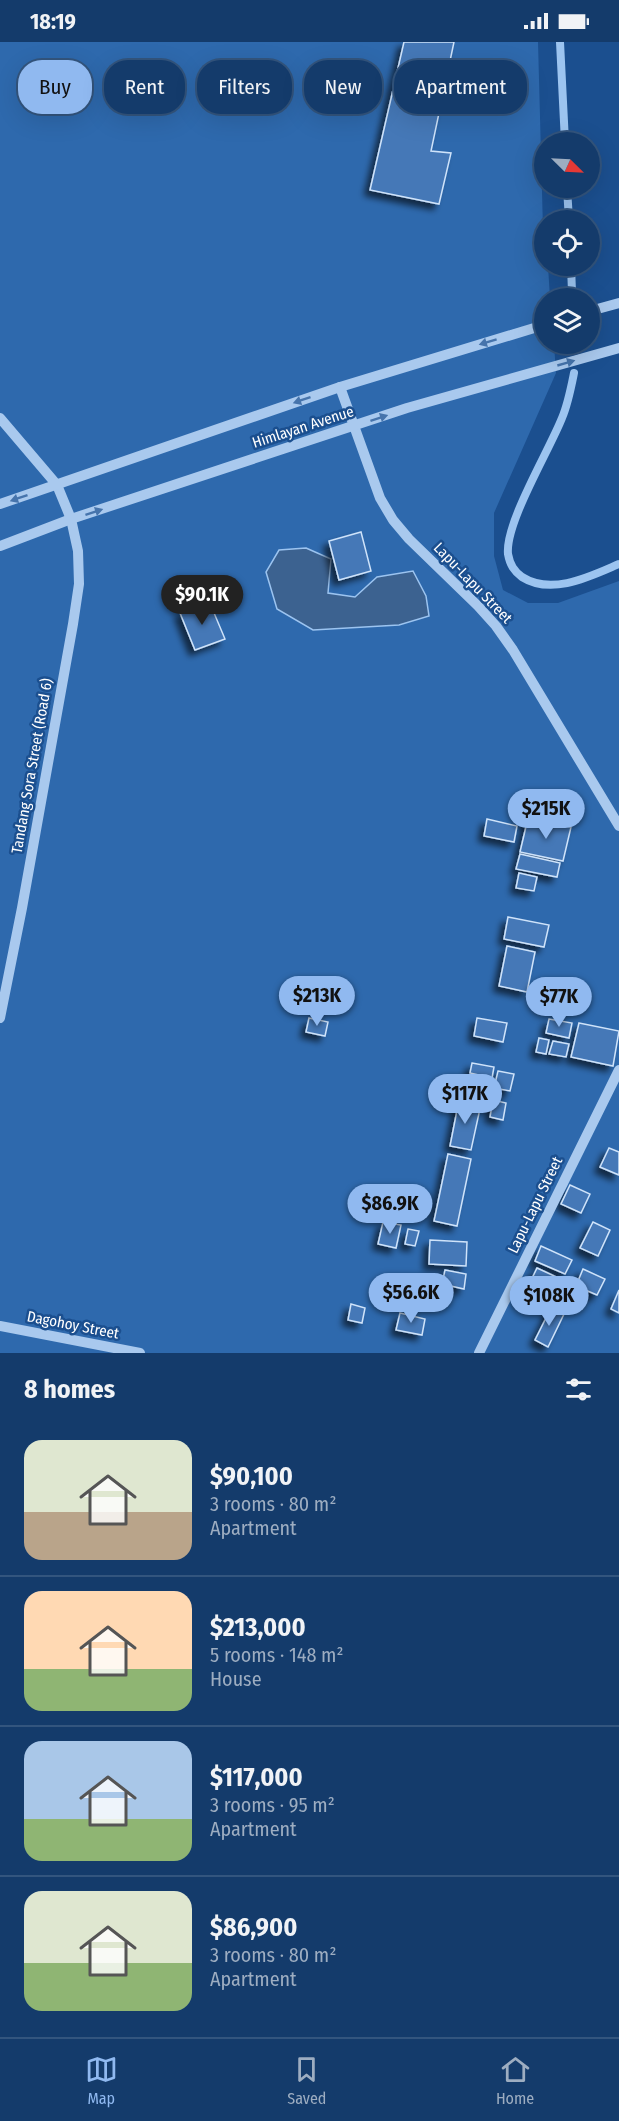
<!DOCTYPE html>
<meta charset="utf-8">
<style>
body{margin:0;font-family:"Fira Sans Condensed",sans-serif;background:#1d4271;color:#f1f3f6;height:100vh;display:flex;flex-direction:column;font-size:22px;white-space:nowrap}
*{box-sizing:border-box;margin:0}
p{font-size:20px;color:#9dadc1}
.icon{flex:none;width:33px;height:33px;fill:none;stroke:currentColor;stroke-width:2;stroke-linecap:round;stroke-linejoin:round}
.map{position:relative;height:1311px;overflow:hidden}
.drawer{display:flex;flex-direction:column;background:#143b6b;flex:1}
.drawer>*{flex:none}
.banner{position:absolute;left:18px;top:18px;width:584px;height:54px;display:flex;gap:12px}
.needle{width:39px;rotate:114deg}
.buttons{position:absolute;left:534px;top:90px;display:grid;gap:12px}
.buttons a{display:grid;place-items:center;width:66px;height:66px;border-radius:50%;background:#143b6b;box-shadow:0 6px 24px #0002,0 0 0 2px #33557e;font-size:30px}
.price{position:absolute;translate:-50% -51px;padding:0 14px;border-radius:21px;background:#90b9f0;color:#111;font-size:20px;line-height:39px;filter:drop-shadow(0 2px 3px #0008)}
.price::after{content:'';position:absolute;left:50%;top:36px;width:18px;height:14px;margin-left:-9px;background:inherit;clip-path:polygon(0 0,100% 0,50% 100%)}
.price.current{background:#222;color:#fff}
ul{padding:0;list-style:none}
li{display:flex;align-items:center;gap:18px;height:150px;padding:0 24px}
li+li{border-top:2px solid #33557e}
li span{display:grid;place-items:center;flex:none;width:168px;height:120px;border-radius:18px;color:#555}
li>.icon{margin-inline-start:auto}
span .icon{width:72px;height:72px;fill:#fffc;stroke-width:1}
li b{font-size:26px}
h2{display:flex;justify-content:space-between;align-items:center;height:72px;padding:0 24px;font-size:26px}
.chip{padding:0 21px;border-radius:24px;background:#143b6b;box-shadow:0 6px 24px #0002,0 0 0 2px #33557e;font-size:21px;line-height:54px}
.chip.current{background:#90b9f0;color:#111}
.status{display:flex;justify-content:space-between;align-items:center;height:42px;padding:0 30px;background:#143b6b;direction:ltr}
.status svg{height:16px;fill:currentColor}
.tab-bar{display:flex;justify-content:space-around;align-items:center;height:84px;border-top:2px solid #33557e;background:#143b6b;font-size:16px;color:#9dadc1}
.tab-bar a{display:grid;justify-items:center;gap:3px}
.tab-bar .current{color:#90b9f0}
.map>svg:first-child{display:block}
.green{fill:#2e69ad}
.water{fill:#3c6290;stroke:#9cc4f0;stroke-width:1.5}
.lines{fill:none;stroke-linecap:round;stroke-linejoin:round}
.stream{stroke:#9cc4f0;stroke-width:8}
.building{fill:#4478b7;stroke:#cfe3fa;stroke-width:1.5;filter:url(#shadow)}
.minor{stroke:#a9c9ee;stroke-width:10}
.oneway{fill:#4674ac}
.labels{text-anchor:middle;stroke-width:5;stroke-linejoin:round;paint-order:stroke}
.street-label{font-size:15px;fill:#fff;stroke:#1b4f8f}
</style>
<div class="status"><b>18:19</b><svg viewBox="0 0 49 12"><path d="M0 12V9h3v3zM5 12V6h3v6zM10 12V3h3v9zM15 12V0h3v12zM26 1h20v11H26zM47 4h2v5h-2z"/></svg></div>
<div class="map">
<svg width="619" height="1311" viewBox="0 0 619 1311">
<defs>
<filter id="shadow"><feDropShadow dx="-5.5" dy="5.5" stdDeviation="3" flood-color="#0009"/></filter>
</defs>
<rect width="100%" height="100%" fill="#1b4f8f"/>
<!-- green -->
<path class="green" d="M0 0H538L544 224H548L550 256H544V302H554L556 331 494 471V514L503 548 528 561H558L619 539V1311H0Z"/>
<!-- water -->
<path class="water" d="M306 506 331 517 328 551 355 555 377 535 413 529 426 554 429 574 399 583 313 588 277 567 266 530 279 508Z"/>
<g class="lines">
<!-- stream -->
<g class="stream">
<path d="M560 0 565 100"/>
<path d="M567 146 569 178"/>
<path d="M571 224 572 250"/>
<path d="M574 331C571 346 568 362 562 376 549 409 505 481 508 512 510 523 514 529 522 535 552 554 591 534 619 522"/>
</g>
</g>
<!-- building -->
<g class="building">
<path d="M404 0H454L431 109 451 111 439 162 370 148Z"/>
<path d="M361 490 371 529 339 538 329 499Z"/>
<path d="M209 559 225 597 195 608 180 571Z"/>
<path d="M528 776 571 785 563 819 520 810Z"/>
<path d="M487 777 517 784 514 800 484 794Z"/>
<path d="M520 812 560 821 557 835 516 827Z"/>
<path d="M519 831 537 835 534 849 516 846Z"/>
<path d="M508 875 549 883 544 905 504 897Z"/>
<path d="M507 904 535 910 527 950 499 944Z"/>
<path d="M309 976 328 980 325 994 306 990Z"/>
<path d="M477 976 507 981 503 1000 474 994Z"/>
<path d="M549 977 572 981 569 996 546 991Z"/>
<path d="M579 981 619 989 613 1024 571 1015Z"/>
<path d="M539 996 549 998 546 1012 536 1010Z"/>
<path d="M553 999 569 1002 566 1015 549 1012Z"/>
<path d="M472 1021 494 1025 492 1036 470 1031Z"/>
<path d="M498 1029 514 1032 510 1049 494 1046Z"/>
<path d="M459 1058 481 1062 471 1108 450 1104Z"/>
<path d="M493 1058 506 1061 503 1078 490 1075Z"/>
<path d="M609 1106 619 1110V1133L600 1125Z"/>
<path d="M448 1112 471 1117 457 1184 434 1179Z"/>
<path d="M570 1143 590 1152 581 1171 561 1162Z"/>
<path d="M383 1180 401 1183 396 1206 378 1202Z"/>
<path d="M593 1180 610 1188 598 1214 580 1206Z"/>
<path d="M408 1187 419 1189 415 1204 405 1202Z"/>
<path d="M430 1198 467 1200 466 1224 429 1222Z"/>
<path d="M541 1204 572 1218 565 1232 535 1219Z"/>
<path d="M537 1226 563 1238 552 1261 526 1249Z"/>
<path d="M583 1227 605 1237 597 1253 576 1244Z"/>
<path d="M445 1228 466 1232 464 1247 442 1242Z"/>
<path d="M619 1248V1271L611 1267Z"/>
<path d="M351 1262 365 1266 362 1281 348 1278Z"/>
<path d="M551 1266 564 1272 548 1305 535 1298Z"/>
<path d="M400 1271 425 1277 422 1293 396 1288Z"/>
</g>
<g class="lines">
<!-- minor -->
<g class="minor">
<path d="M590 269 619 261"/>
<path d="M340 345 380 456 393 478 409 497 478 564 496 584 513 608 619 784"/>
<path d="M0 376 57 443 71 477 78 509 79 542 73 582 22 866 0 976"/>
<path d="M0 462 340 345 544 283"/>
<path d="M0 504 71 477 407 366 619 306"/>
<path d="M0 1284 140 1311"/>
<path d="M479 1311 619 1028"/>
</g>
</g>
<!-- one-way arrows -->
<defs><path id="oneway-solid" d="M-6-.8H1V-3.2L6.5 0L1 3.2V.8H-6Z" transform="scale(1.5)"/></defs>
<g class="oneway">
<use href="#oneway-solid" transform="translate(488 300) rotate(163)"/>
<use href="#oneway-solid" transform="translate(566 321) rotate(-16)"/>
<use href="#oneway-solid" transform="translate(302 358) rotate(161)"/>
<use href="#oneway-solid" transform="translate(379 376) rotate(-18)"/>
<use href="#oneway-solid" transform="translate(19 456) rotate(161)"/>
<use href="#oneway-solid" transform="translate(94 470) rotate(-18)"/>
</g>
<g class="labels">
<!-- street labels -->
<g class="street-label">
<text transform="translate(303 385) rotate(-18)" y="5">Himlayan Avenue</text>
<text transform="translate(473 541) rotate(46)" y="5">Lapu-Lapu Street</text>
<text transform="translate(32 724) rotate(-80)" y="5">Tandang Sora Street (Road 6)</text>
<text transform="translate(535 1163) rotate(-64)" y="5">Lapu-Lapu Street</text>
<text transform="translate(73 1283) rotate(11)" y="5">Dagohoy Street</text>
</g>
</g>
</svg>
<div class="buttons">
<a><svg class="needle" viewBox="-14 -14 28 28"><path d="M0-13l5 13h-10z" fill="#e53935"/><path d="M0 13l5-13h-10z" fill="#9dadc1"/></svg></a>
<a><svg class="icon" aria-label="locate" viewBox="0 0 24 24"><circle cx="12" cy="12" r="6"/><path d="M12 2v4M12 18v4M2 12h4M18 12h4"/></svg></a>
<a><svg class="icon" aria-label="layers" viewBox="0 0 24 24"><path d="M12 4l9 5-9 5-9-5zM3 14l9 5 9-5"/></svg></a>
</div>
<b class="price current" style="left:202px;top:584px">$90.1K</b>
<b class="price" style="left:546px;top:798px">$215K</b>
<b class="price" style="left:317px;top:985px">$213K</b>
<b class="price" style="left:559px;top:986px">$77K</b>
<b class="price" style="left:465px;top:1083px">$117K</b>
<b class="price" style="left:390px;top:1193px">$86.9K</b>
<b class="price" style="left:411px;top:1282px">$56.6K</b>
<b class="price" style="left:549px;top:1285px">$108K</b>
<div class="banner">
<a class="chip current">Buy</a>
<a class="chip">Rent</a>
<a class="chip">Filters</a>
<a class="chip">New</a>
<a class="chip">Apartment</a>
</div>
</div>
<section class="drawer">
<h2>8 homes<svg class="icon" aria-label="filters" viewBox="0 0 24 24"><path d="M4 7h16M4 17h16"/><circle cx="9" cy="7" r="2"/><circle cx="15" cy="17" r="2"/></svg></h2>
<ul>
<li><span style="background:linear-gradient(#dfe7d0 60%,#b9a48a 0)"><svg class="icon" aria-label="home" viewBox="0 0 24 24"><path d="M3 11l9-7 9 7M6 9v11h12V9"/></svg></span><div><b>$90,100</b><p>3 rooms · 80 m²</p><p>Apartment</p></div></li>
<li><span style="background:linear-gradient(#ffd9b3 65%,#8fb573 0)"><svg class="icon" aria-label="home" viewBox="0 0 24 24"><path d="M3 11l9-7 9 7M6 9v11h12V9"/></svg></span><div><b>$213,000</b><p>5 rooms · 148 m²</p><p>House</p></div></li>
<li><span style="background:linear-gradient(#a9c7e8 65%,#8fb573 0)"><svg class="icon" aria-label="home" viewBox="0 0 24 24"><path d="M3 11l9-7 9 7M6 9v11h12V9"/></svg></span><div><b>$117,000</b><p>3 rooms · 95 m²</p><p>Apartment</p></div></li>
<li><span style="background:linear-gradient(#dfe7d0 60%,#8fb573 0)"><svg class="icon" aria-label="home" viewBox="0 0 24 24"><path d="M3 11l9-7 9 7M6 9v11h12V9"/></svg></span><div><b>$86,900</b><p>3 rooms · 80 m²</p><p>Apartment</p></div></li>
</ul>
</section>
<nav class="tab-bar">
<a class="current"><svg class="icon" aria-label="map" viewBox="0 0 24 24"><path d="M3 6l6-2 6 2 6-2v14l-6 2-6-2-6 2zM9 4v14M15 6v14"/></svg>Map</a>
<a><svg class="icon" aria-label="saved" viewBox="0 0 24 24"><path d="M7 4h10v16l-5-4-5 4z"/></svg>Saved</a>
<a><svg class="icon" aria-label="home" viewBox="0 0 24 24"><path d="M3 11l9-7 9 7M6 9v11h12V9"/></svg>Home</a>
</nav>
